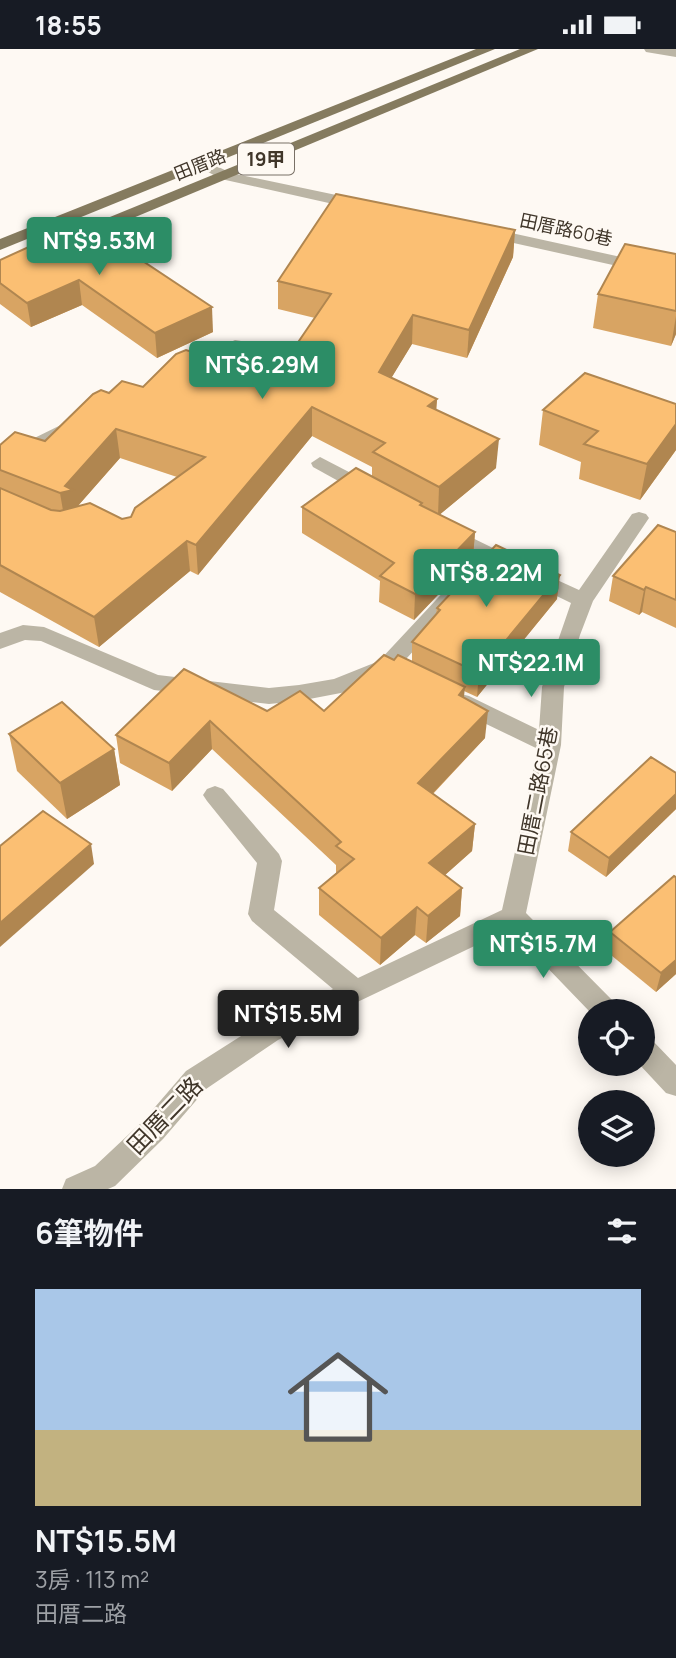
<!DOCTYPE html>
<html lang="zh-TW">
<meta charset="utf-8">
<style>
body{margin:0;font-family:Manrope,"Noto Sans TC",sans-serif;background:#242831;color:#f1f3f6;height:100vh;display:flex;flex-direction:column;font-size:26px;white-space:nowrap}
*{box-sizing:border-box;margin:0}
p{font-size:23px;color:#9ea1a6}
.icon{flex:none;width:38px;height:38px;fill:none;stroke:currentColor;stroke-width:2;stroke-linecap:round;stroke-linejoin:round}
.map{position:relative;height:1140px;overflow:hidden}
.sheet{display:flex;flex-direction:column;background:#171b24;flex:1}
.sheet>*{flex:none}
.tools{position:absolute;left:578px;top:950px;display:grid;gap:14px}
.tools a{display:grid;place-items:center;width:77px;height:77px;border-radius:50%;background:#171b24;box-shadow:0 4px 18px #0003;font-size:35px}
.price{position:absolute;translate:-50% -60px;padding:0 16px;border-radius:7px;background:#2c8d66;color:#fff;font-size:23px;line-height:46px;filter:drop-shadow(0 2px 4px #0008)}
.price::after{content:'';position:absolute;left:50%;top:42px;width:21px;height:16px;margin-left:-10px;background:inherit;clip-path:polygon(0 0,100% 0,50% 100%)}
.price.active{background:#222;color:#fff}
ul{padding:0;list-style:none}
li{display:grid;align-content:center;gap:14px;height:371px;padding:0 35px}
li+li{border-top:2px solid #363941}
li span{display:grid;place-items:center;height:217px;border-radius:0px;color:#555}
li>.icon{margin-inline-start:auto}
span .icon{width:126px;height:126px;fill:#fffc;stroke-width:1}
li b{font-size:30px}
h2{display:flex;justify-content:space-between;align-items:center;height:84px;padding:0 35px;font-size:30px}
.status{display:flex;justify-content:space-between;align-items:center;height:49px;padding:0 35px;background:#171b24;direction:ltr}
.status svg{height:19px;fill:currentColor}
.map>svg:first-child{display:block}
.lines{fill:none;stroke-linecap:round;stroke-linejoin:round}
.minor{fill:#bbb5a5;fill-rule:evenodd}
.major{fill:#857b5f;fill-rule:evenodd}
.wall{fill:#d8a463;fill-rule:evenodd}
.shaded-wall{fill:#b08650}
.building{fill:#fbbf73;stroke:#b08650;stroke-width:2}
.labels{text-anchor:middle;stroke-width:5;stroke-linejoin:round;paint-order:stroke}
.far-street-label{font-size:18px;fill:#40362a;stroke:#fef9f3}
.shield{fill:#fef9f3;stroke:#797066;stroke-width:2}
.shield-label{font-size:19px;font-weight:bold;fill:#40362a}
.street-label{font-size:21px;fill:#40362a;stroke:#fef9f3}
.near-street-label{font-size:24px;fill:#40362a;stroke:#fef9f3}
</style>
<div class="status"><b>18:55</b><svg viewBox="0 0 49 12"><path d="M0 12V9h3v3zM5 12V6h3v6zM10 12V3h3v9zM15 12V0h3v12zM26 1h20v11H26zM47 4h2v5h-2z"/></svg></div>
<div class="map">
<svg width="676" height="1140" viewBox="0 0 676 1140">
<rect width="100%" height="100%" fill="#fef9f3"/>
<g class="lines">
<!-- minor -->
<g class="minor">
<path d="M644 0H676V8L646 3Z"/>
<path d="M204 111 231 124 360 151 368 156 360 161 221 130 199 118 197 115 199 112Z"/>
<path d="M488 179 676 220V230L482 187 480 184Z"/>
<path d="M235 291 241 292 244 296 241 300 193 324 187 325 178 320 181 316Z"/>
<path d="M73 370 82 376 79 380 0 419V406Z"/>
<path d="M320 408 374 436 377 440 374 444H360L313 418 311 414Z"/>
<path d="M639 463 646 465 649 469 593 552 580 586 564 638 561 696 526 864 615 954 619 962 590 963 510 880 278 991 206 1040 163 1090 115 1137 108 1140H62L66 1130 95 1117 143 1072 186 1022 260 975 333 940 252 872 248 865 257 814 207 752 203 746 207 740 215 737 223 740 279 805 282 812 274 861 358 929 502 861 538 700 453 659 450 653 453 647 461 645 469 647 539 681 542 638 571 554 526 532 523 527 526 522 533 520 579 541 632 465Z"/>
<path d="M448 477 497 501 500 506 497 511 395 622 346 643 299 652 269 655 154 641 41 592 25 591 0 600V584L23 576 44 578 158 626 269 639 299 636 334 630 379 612 477 507 441 488 438 483 441 478Z"/>
<path d="M642 988 652 991 676 1016V1047L666 1044 639 1015H642Z"/>
</g>
<!-- major -->
<g class="major">
<path d="M476 0H495L0 201V190Z"/>
<path d="M520 0H538L73 194H61L59 191 61 188Z"/>
</g>
</g>
<!-- wall -->
<g class="wall">
<path d="M84 173 213 283 157 309 82 256 31 278 0 255V211Z"/>
<path d="M515 181 513 208 467 309 412 295 391 329 437 350 436 361 496 419 439 466 475 483 473 509 414 571 379 553 380 532 302 484V458L372 427V418L312 387 198 526 190 522 99 598 0 543V396L45 392 109 344 143 338 275 327 315 269 278 260V232ZM120 409 177 428 131 468 122 470 77 458Z"/>
<path d="M676 205V285L671 297 593 279 598 245Z"/>
<path d="M676 355V401L640 451 579 430 581 413 539 396 543 361Z"/>
<path d="M676 483V579L642 563 639 566 609 552 613 527Z"/>
<path d="M557 550 477 648 464 642V649L485 689 433 745 475 775 472 802 445 826 462 839 460 867 426 894 415 886 380 916 319 866V839L336 824V816L212 700 172 742 120 714 116 686 267 662H324L394 611 412 613V593L436 565 437 559Z"/>
<path d="M9 685 114 700 120 736 67 770 17 722Z"/>
<path d="M676 724V760L606 828 568 802 571 783Z"/>
<path d="M676 828V925L656 943 606 902 610 883Z"/>
</g>
<!-- shaded-wall -->
<g class="shaded-wall">
<path d="M515 181 513 208 467 309 469 281Z"/>
<path d="M79 231 82 256 31 278 27 254Z"/>
<path d="M212 258 213 283 157 309 155 284Z"/>
<path d="M413 266 412 295 378 351 379 323Z"/>
<path d="M676 267V285L671 297Z"/>
<path d="M437 350 435 379 428 357Z"/>
<path d="M312 358V387L198 526 196 496Z"/>
<path d="M676 375V401L640 451 647 415Z"/>
<path d="M116 380 120 409 76 459 65 473 60 444 65 437Z"/>
<path d="M499 390 496 419 438 467 439 438Z"/>
<path d="M475 483 473 509 414 571 415 545Z"/>
<path d="M187 492 190 522 99 598 94 568Z"/>
<path d="M560 526 557 550 477 648 479 624Z"/>
<path d="M646 538 642 563 639 566 644 541Z"/>
<path d="M465 638 462 666 459 646Z"/>
<path d="M488 662 485 689 416 762 418 734Z"/>
<path d="M210 672 212 700 172 742 169 714Z"/>
<path d="M114 700 120 736 67 770 60 734Z"/>
<path d="M676 745V760L606 828 609 809Z"/>
<path d="M475 775 472 802 427 842 429 814Z"/>
<path d="M91 795 94 815 0 898V874Z"/>
<path d="M462 839 460 867 426 894 428 867Z"/>
<path d="M417 858 415 886 380 916 381 889Z"/>
<path d="M676 911V925L656 943 661 924Z"/>
</g>
<!-- building -->
<g class="building">
<path d="M336 145 515 181 469 281 413 266 379 323 437 350 428 357 499 390 439 438 373 403 385 394 312 358 196 496 187 492 94 568 0 516V439L51 461 60 462 90 454 122 470 131 468 135 459 205 408 116 380 65 437 73 441 60 444 0 421V396L15 383 45 392 93 345 101 341 109 344 122 332 143 338 176 305 186 301 275 327 331 245 278 232Z"/>
<path d="M84 173 212 258 155 284 79 231 27 254 0 234V211Z"/>
<path d="M625 195 676 205V262L598 245Z"/>
<path d="M585 324 676 355V375L647 415 584 395 598 382 543 361Z"/>
<path d="M356 419 422 454 420 456 475 483 415 545 380 527 394 514 302 458Z"/>
<path d="M658 476 676 483V551L646 538 644 541 613 527Z"/>
<path d="M496 496 560 526 479 624 412 593 440 561 437 559Z"/>
<path d="M384 606 394 611 398 606 465 638 459 646 488 662 418 734 475 775 429 814 462 839 428 867 417 858 381 889 319 839 354 810 336 797 341 793 210 672 169 714 116 686 184 620 267 662 300 642 324 662Z"/>
<path d="M62 653 114 700 60 734 9 685Z"/>
<path d="M651 708 676 724V745L609 809 571 783Z"/>
<path d="M43 762 91 795 0 874V797Z"/>
<path d="M674 827 676 828V911L661 924 610 883Z"/>
</g>
<g class="labels">
<!-- far-street labels -->
<g class="far-street-label">
<text transform="translate(200 116) rotate(-22)" y="6">田厝路</text>
<text transform="translate(566 181) rotate(12)" y="6">田厝路60巷</text>
</g>
<!-- shield labels -->
<rect class="shield" x="238" y="94.5" width="56" height="31" rx="5"/>
<g class="shield-label">
<text x="266" y="117">19甲</text>
</g>
<!-- street labels -->
<g class="street-label">
<text transform="translate(538 742) rotate(-79)" y="7">田厝二路65巷</text>
</g>
<!-- near-street labels -->
<g class="near-street-label">
<text transform="translate(165 1067) rotate(-46)" y="8">田厝二路</text>
</g>
</g>
</svg>
<div class="tools">
<a><svg class="icon" aria-label="locate" viewBox="0 0 24 24"><circle cx="12" cy="12" r="6"/><path d="M12 2v4M12 18v4M2 12h4M18 12h4"/></svg></a>
<a><svg class="icon" aria-label="layers" viewBox="0 0 24 24"><path d="M12 4l9 5-9 5-9-5zM3 14l9 5 9-5"/></svg></a>
</div>
<b class="price" style="left:99px;top:228px">NT$9.53M</b>
<b class="price" style="left:262px;top:352px">NT$6.29M</b>
<b class="price" style="left:486px;top:560px">NT$8.22M</b>
<b class="price" style="left:531px;top:650px">NT$22.1M</b>
<b class="price" style="left:543px;top:931px">NT$15.7M</b>
<b class="price active" style="left:288px;top:1001px">NT$15.5M</b>
</div>
<section class="sheet">
<h2>6筆物件<svg class="icon" aria-label="filters" viewBox="0 0 24 24"><path d="M4 7h16M4 17h16"/><circle cx="9" cy="7" r="2"/><circle cx="15" cy="17" r="2"/></svg></h2>
<ul>
<li><span style="background:linear-gradient(#a9c7e8 65%,#c2b280 0)"><svg class="icon" aria-label="home" viewBox="0 0 24 24"><path d="M3 11l9-7 9 7M6 9v11h12V9"/></svg></span><div><b>NT$15.5M</b><p>3房 · 113 m²</p><p>田厝二路</p></div></li>
</ul>
</section>
